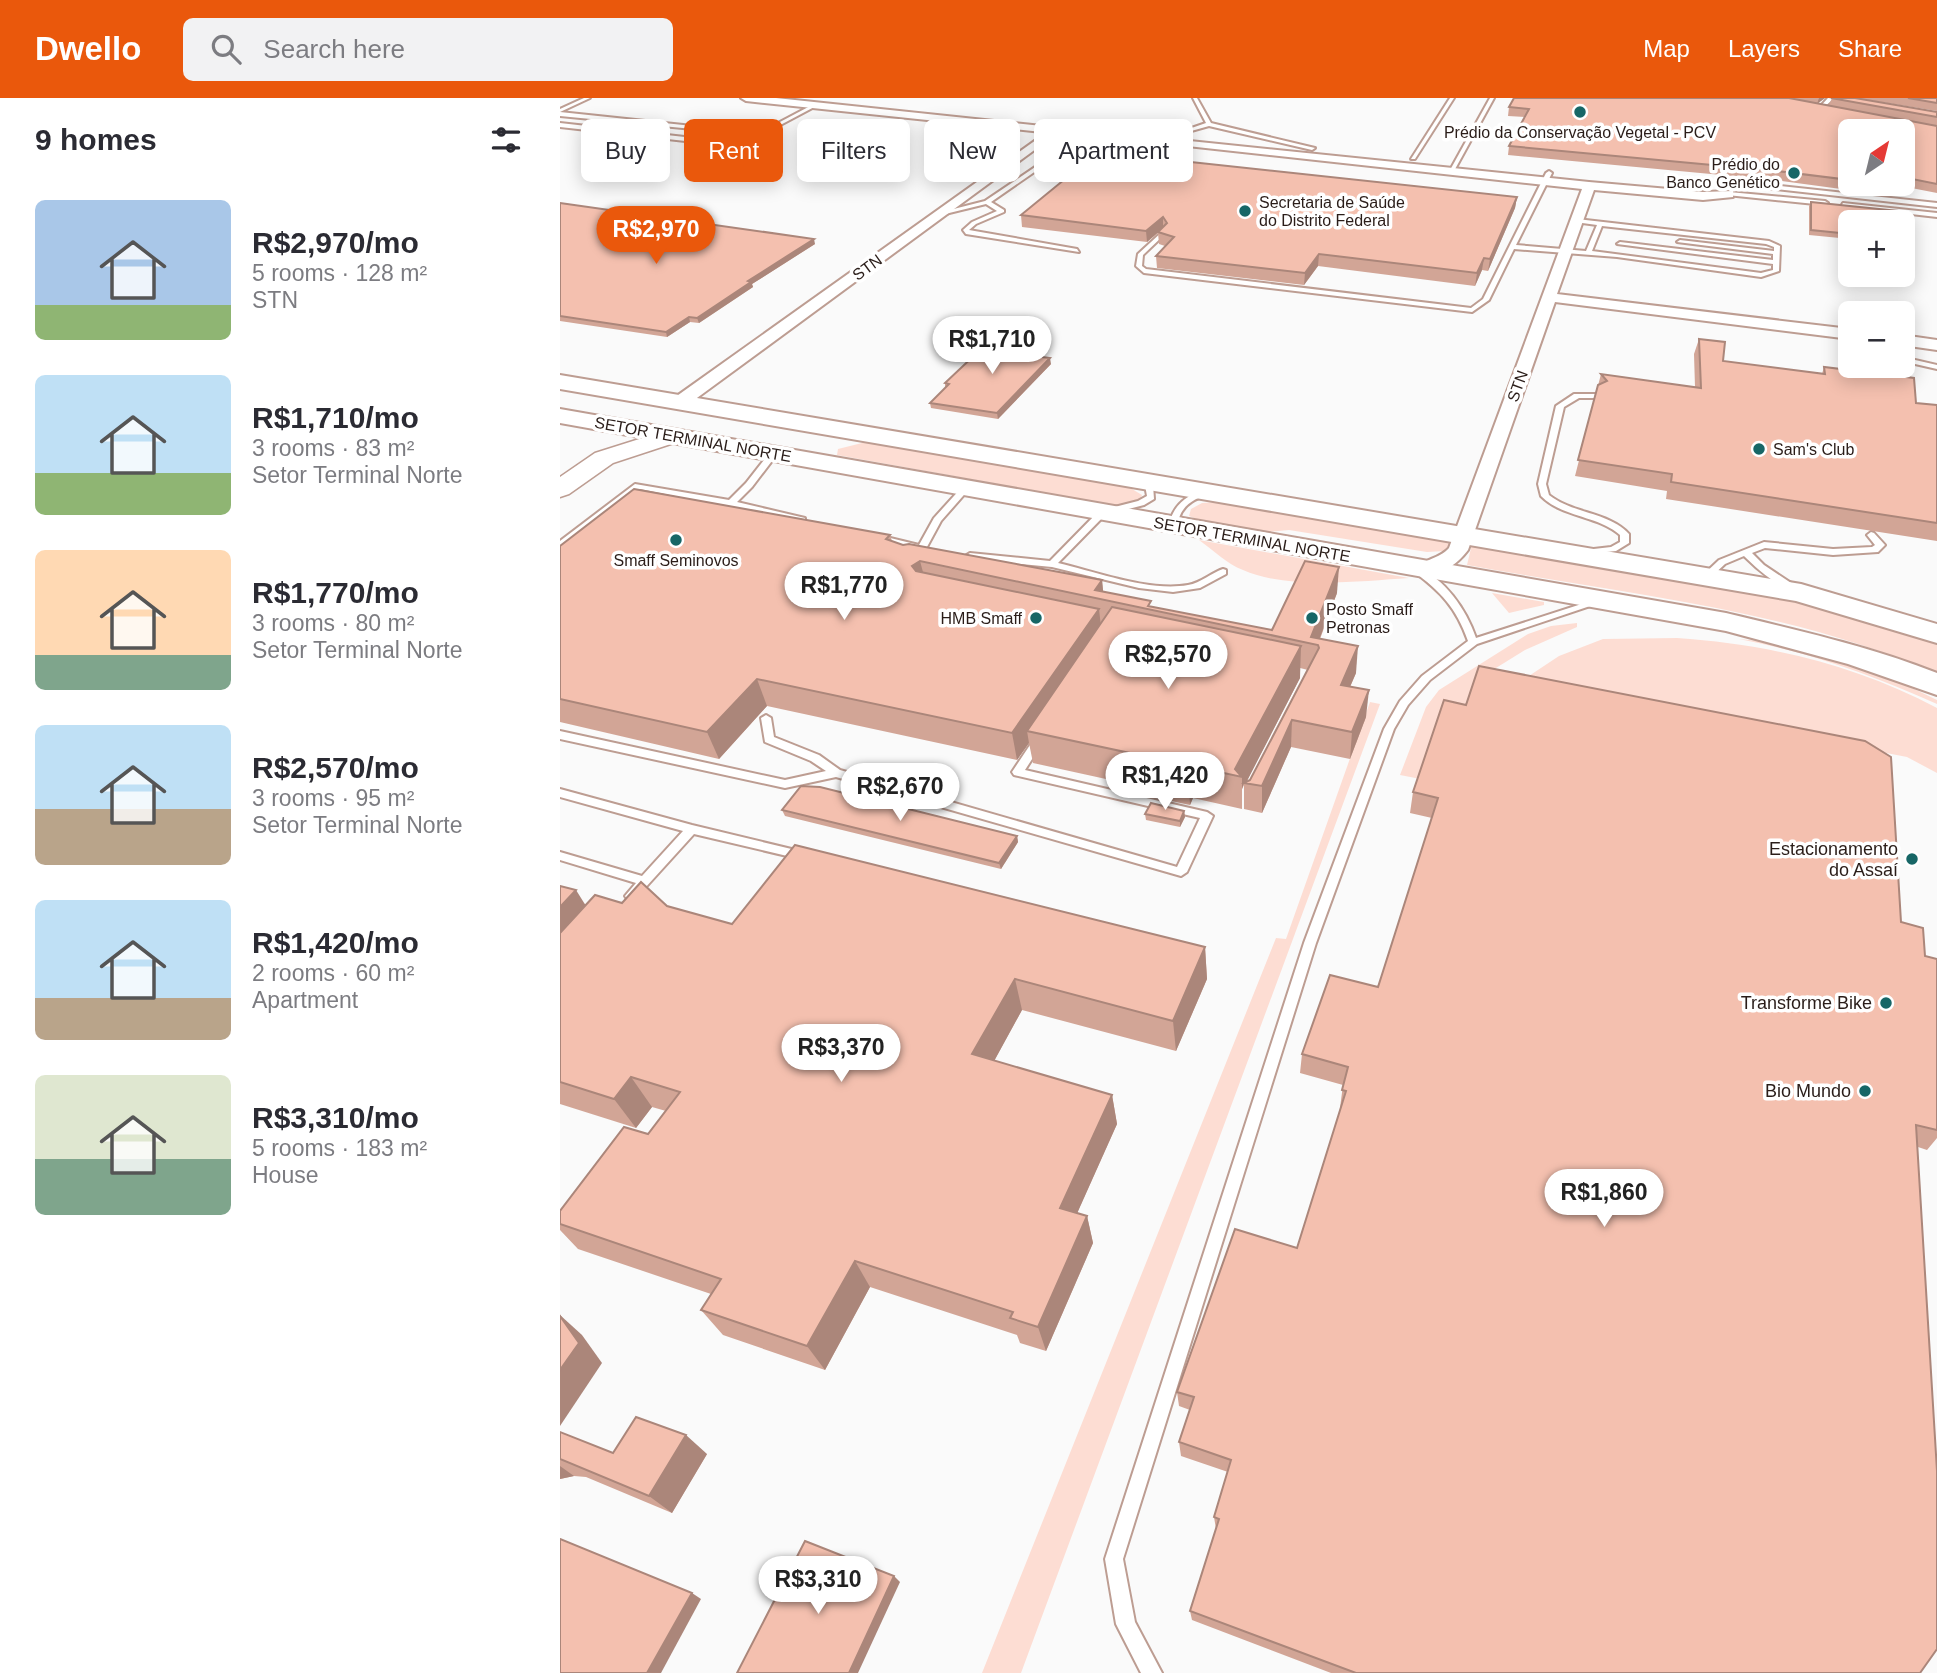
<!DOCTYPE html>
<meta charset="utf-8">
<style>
body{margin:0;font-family:Helvetica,sans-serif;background:#f2f2f3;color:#2b2b33;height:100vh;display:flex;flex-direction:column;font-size:26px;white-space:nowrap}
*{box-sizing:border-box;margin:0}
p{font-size:23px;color:#7c7c81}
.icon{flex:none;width:38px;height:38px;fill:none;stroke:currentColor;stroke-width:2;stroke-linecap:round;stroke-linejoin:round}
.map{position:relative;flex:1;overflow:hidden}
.side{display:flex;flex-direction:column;background:#fff;width:560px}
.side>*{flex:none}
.guide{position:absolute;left:21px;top:21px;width:665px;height:63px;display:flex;gap:14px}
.needle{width:46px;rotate:35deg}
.fabs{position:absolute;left:1278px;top:21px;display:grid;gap:14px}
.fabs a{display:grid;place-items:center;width:77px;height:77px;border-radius:10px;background:#fff;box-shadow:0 4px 18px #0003;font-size:35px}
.price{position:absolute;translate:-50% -60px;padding:0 16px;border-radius:24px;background:#fff;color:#222;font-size:23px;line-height:46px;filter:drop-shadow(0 2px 4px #0008)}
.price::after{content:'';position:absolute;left:50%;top:42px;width:21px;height:16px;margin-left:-10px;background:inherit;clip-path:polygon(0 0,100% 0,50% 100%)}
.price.selected{background:#ea580c;color:#fff}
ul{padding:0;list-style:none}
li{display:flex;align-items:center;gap:21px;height:175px;padding:0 35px}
li span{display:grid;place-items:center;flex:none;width:196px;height:140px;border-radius:10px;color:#555}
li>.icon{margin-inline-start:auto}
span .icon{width:84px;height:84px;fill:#fffc;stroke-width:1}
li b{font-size:30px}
h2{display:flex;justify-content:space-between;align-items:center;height:84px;padding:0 35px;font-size:30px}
.chip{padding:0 24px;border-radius:10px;background:#fff;box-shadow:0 4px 18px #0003;font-size:24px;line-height:63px}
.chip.selected{background:#ea580c;color:#fff}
header{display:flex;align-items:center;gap:42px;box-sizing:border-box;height:98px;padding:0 35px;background:#ea580c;color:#fff}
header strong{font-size:33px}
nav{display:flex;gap:38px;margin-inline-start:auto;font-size:24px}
.search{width:490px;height:63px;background:#f2f2f3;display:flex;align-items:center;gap:18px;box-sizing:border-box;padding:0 24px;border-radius:10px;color:#7c7c81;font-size:26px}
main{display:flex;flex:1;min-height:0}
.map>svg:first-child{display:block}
.green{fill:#fdddd3}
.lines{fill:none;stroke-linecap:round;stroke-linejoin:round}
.service-casing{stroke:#bd9d92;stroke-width:4}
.minor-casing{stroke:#bd9d92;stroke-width:4}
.secondary-casing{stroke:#bd9d92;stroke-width:3}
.primary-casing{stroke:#bd9d92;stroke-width:4}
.service{fill:#fff;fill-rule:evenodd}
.minor{fill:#fff;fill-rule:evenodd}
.secondary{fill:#fff;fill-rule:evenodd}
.primary{fill:#fff;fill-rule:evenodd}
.wall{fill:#d2a596;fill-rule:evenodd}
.shaded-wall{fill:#ab867a}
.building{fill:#f4c0af;stroke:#ab867a;stroke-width:2}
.poi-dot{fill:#176666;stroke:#fff;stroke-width:2.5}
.labels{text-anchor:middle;stroke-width:7;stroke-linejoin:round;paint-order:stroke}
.far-poi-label{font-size:16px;fill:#2a1d19;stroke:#fff;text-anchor:start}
.far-street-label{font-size:16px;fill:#2a1d19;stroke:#fff}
.poi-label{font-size:18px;fill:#2a1d19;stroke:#fff;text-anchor:end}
</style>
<header>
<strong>Dwello</strong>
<div class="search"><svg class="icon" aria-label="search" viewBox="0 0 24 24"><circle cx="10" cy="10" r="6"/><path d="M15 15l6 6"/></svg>Search here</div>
<nav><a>Map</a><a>Layers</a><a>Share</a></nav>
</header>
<main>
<section class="side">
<h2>9 homes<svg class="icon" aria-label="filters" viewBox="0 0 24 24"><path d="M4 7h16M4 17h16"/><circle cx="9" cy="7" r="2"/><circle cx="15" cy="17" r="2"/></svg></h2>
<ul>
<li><span style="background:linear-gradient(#a9c7e8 75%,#8fb573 0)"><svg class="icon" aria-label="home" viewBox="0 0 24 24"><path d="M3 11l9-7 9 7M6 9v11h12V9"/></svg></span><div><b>R$2,970/mo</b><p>5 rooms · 128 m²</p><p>STN</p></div></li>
<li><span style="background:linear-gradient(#bfe0f5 70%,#8fb573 0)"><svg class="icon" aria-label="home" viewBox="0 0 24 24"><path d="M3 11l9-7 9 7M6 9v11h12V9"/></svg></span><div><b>R$1,710/mo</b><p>3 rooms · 83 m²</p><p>Setor Terminal Norte</p></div></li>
<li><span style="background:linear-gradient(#ffd9b3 75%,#7fa58c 0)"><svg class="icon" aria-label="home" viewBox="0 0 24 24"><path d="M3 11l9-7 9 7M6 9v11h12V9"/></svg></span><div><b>R$1,770/mo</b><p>3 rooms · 80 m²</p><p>Setor Terminal Norte</p></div></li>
<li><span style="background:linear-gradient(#bfe0f5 60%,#b9a48a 0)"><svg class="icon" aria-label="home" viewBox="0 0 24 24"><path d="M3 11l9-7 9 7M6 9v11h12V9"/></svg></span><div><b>R$2,570/mo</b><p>3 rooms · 95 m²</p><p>Setor Terminal Norte</p></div></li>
<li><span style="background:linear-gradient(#bfe0f5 70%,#b9a48a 0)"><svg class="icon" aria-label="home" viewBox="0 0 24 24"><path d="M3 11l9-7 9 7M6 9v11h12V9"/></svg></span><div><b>R$1,420/mo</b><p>2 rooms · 60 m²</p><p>Apartment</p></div></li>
<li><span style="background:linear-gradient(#dfe7d0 60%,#7fa58c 0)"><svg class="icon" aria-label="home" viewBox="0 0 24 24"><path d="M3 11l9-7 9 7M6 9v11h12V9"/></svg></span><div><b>R$3,310/mo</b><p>5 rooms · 183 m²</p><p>House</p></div></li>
</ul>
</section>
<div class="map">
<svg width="1377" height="1575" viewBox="0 0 1377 1575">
<rect width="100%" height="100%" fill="#fafafa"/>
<!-- green -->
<g class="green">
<path d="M306 344 567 388 582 397 580 402 565 409 277 357 278 351Z"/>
<path d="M657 404 892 443 891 447 885 453 867 454 729 432 708 434 639 422 629 418 631 411 642 405Z"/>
<path d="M639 442 849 480C801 483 728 492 683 472 667 466 653 452 639 442Z"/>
<path d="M912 446C1068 473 1229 490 1377 547V576C1231 511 1064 496 907 467Z"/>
<path d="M932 495 984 504V507L949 515Z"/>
<path d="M1017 525V529L965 552 915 583 881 685 840 677 866 609 879 592 968 536 991 528Z"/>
<path d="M1117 540C1208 546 1296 567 1377 610V675L1347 659 960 584 999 558 1043 541Z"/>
<path d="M1179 541C1247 546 1317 572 1377 602V606C1313 577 1249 554 1179 541Z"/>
<path d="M810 604 820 606 461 1575H422L716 840 726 841Z"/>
</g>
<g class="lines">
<!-- service casing -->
<g class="service-casing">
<g id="service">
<path d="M24 0H30L0 14 199 35 254 6 258 7 179 49 0 29V25L178 45 194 37 0 18V11Z"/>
<path d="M633 0H637L651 25 755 50 752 52 649 28 617 37V35L646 25Z"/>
<path d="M890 0H894L855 61H851Z"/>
<path d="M930 0H934L894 73 889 74Z"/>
<path d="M1268 0 1288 3 1286 4 1272 2 1261 12H1257Z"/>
<path d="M471 48 489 54 493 61 431 104 444 112V114L416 126 409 132 517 151 519 154 406 136 403 132 412 124 437 113 426 106 381 117 378 115 425 103 487 61 485 56 471 50Z"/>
<path d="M989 73 992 75 956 147 1026 153 1037 127 1015 124 1017 121 1209 143 1220 148 1219 173 1201 179 1057 159 954 151 929 202 912 214 584 175 576 168 578 156 603 133 605 136 583 157 582 168 586 171 911 210 923 201 986 75ZM1042 128 1206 146 1214 149V153L1120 142 1117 144 1213 156V162L1060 144 1057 146 1213 166V172L1201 175 1032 153Z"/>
<path d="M1165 82 1377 105V109L1163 85Z"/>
<path d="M1169 94 1265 103 1268 105 1265 107 1167 97Z"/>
<path d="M1283 105 1377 115V119L1281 108Z"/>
<path d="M1342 259 1377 267V271L1342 263Z"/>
<path d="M1014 296H1037L1041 298 1037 300H1019L1004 309 986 386 989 397C1013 416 1049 414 1069 436V445L1056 453 1025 456V452L1051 449 1060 444V437C1037 417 1003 420 981 398L978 386 996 308Z"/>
<path d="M211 353 218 355 192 389 177 404 245 420V424L80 391 0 450V443L75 386 169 402 186 385Z"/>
<path d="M585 379 593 387 594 401 584 407 545 417 498 465C537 474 589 494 628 487 641 485 651 475 663 471L666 472V476L640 490 613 494 579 490 492 469 410 461 405 458 410 455 490 463 539 413 578 403 587 398 585 387 581 382Z"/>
<path d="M403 388 410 390 381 423 361 460 358 461 353 458 357 452 314 440 318 437 359 447 374 420Z"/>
<path d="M648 390 651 391V395C637 400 624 405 619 420L623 429 616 431 611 420C617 403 631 396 648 390Z"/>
<path d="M1311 434 1314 435 1325 447 1318 454 1273 457 1205 450 1192 455 1204 467 1237 489V493C1223 494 1195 469 1184 458L1165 466 1150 480H1144L1142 478 1159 462 1204 444 1273 451 1312 449 1315 447 1307 437Z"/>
<path d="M856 468C885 481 906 511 916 540L1034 502 1037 501 1042 504 917 546 870 582 848 607 834 631 756 845 563 1461 575 1524 602 1575H581L556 1526 545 1461 744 845 824 631 840 603 862 578 908 543C896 509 881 494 853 473L851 471Z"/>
<path d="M206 617 211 620 214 639 259 657 280 672 617 769 640 720 454 677 452 674 476 638 480 637 485 641 465 672 647 714 653 718 627 774 621 778 276 679 225 690 0 641V633L225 682 266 673 251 663 205 644 201 620Z"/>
<path d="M0 691 132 727 244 754 250 758 244 762 134 736 75 801H67L65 798 76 785 0 762V754L82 778 123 733 0 699Z"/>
</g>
</g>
<!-- minor casing -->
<g class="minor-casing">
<g id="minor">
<path d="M181 0H216L482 28 488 31 482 34 186 3Z"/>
<path d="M504 30 1029 84 1143 94 1173 93V99L1143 102 1034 92 997 196 1290 231V241L995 204 908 452C897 467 879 479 860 474L857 470C864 461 879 461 889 450L1022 91 499 34 126 308H114L112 304 114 300 490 32 499 33Z"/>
<path d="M1342 237 1377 242V252L1342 247Z"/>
</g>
</g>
<!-- secondary casing -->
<g class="secondary-casing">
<path id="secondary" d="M111 331 120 333 123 338 120 343 53 365 9 396 0 399V379L35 355Z"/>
</g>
<!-- primary casing -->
<g class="primary-casing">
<g id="primary">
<path d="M0 277 1241 486 1377 526V545L1236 503 0 291Z"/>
<path d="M0 311 1166 515C1237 532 1309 548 1377 575V597L1288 566 1166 533 0 325Z"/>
</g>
</g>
<!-- service -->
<use href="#service" class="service"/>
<!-- minor -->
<use href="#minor" class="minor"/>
<!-- secondary -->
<use href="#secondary" class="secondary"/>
<!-- primary -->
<use href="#primary" class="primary"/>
</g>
<!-- wall -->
<g class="wall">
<path d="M954 0H1265L1258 5 1269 7 1272 0 1377 14V95L1336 87 1333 98 1215 82 948 57 949 48 965 19 948 18 949 9ZM1290 33H1342V86H1290Z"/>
<path d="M1296 0H1377V13Z"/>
<path d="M957 99 955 110 928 173 922 172 915 188 758 168 744 187 597 170 596 158 605 148 599 146 598 135 587 144 462 129 461 117Z"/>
<path d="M1251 104 1290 124V141L1249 137V108Z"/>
<path d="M0 105 255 146 192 186 193 189 139 225 130 224 107 239 0 223Z"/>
<path d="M1139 241 1163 263 1262 276 1264 269 1356 305 1377 307V443L1106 401 1107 393 1015 378 1041 276 1135 289 1134 256Z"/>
<path d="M474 245 463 256 491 266 438 321 371 310 370 305 385 290V285Z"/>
<path d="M330 437 332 443 343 447 542 482 543 494 592 509 712 532 777 495 760 541 796 575 790 589 806 619 790 661 731 649 702 715 684 711V687L682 691V711L633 700 630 707 597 700 596 692 473 665 469 645 457 662 207 608 159 661 0 624V448ZM740 570 748 572 690 682 686 684 740 580Z"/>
<path d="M884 602 1341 824 1365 858 1377 861V1040L1367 1052 1358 1049 1360 1575H771L632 1522 630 1513 656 1431 654 1419 668 1374 621 1358 619 1344 630 1312 619 1308 617 1294 737 1150 781 1011 780 1010 783 987 740 975 742 956 818 889 872 720 850 715 853 694Z"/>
<path d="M222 712 457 738 458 744 441 771 225 718Z"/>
<path d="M624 713 625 719 620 729 586 722 585 716Z"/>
<path d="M0 788 26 807 62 805 107 808 172 826 645 849 647 881 616 953 462 912 434 963 552 997 557 1026 517 1115 527 1118 533 1145 486 1253 460 1245 457 1237 310 1189 265 1272 163 1237 141 1212 151 1196 18 1151 0 1132V1113L88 1036 106 1013 92 1009 76 1030 0 1006Z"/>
<path d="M0 1334 53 1355 147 1356 112 1415 26 1379 14 1378 0 1381Z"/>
</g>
<!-- shaded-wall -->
<g class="shaded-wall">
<path d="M1259 0H1265L1257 6Z"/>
<path d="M957 99 955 110 928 173 930 161Z"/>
<path d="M603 119V130L587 144 586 133Z"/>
<path d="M254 141 255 146 192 186 193 189 139 225 137 220 188 183Z"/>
<path d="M759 156 758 168 744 187 745 175Z"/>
<path d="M924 160 922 172 915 188 917 175Z"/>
<path d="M129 219 130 224 107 239 106 234Z"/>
<path d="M473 240 474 245 458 261 457 256Z"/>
<path d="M490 260 491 266 438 321 437 315Z"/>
<path d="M360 463 367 489 352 468Z"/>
<path d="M779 469 777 495 757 547 751 539Z"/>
<path d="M542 482 544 502 535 492Z"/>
<path d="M539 511 542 538 467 633 469 645 457 662 452 635Z"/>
<path d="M741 548 740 580 686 685H684L682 691V679L675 671Z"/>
<path d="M798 548 796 575 779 614 781 587Z"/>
<path d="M197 581 207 608 159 661 147 634Z"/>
<path d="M809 592 806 619 790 661 792 634Z"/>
<path d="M732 622 731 649 702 715V688Z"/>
<path d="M631 668 633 700 630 707 628 675Z"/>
<path d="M624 713 625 719 620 729V723Z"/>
<path d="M457 738 458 744 441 771 439 765Z"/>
<path d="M16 792 36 824 0 864V809Z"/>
<path d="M645 849 647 881 616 953 613 923Z"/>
<path d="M455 881 462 912 421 987 412 956Z"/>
<path d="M71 979 92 1009 76 1030 54 1001Z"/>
<path d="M552 997 557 1026 507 1138 500 1110Z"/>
<path d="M527 1118 533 1145 486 1253 478 1229Z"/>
<path d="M295 1163 310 1189 265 1272 247 1248Z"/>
<path d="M0 1217 22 1237 42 1265 0 1328Z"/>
<path d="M126 1337 147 1356 112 1415 89 1398Z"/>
<path d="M0 1368 14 1378 0 1381Z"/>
<path d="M334 1478 340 1484 298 1575H289Z"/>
<path d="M132 1495 141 1501 101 1575H87Z"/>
</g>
<!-- building -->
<g class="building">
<path d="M954 0H1229L1377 28V86L1342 79V33H1290V82L1217 73 949 48 969 11 949 9Z"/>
<path d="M1271 0H1295L1377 14V19Z"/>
<path d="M1348 0H1377V5Z"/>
<path d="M538 54 957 99 930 161 924 160 917 175 759 156 745 175 596 158 614 139 598 134 607 125 603 119 586 133 461 117Z"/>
<path d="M1315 86H1336V89Z"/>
<path d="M1251 104 1338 113 1340 124H1290V136L1251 132Z"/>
<path d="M0 105 254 141 188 183 191 184 137 220 129 219 106 234 0 218Z"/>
<path d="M438 235 473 240 457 256 490 260 437 315 370 305 389 286 385 285Z"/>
<path d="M1139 241 1165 244 1163 263 1265 276 1264 269 1354 280 1356 305 1377 307V425L1111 384 1112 376 1018 362 1038 287 1047 283 1041 276 1141 290Z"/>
<path d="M74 391 330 437 326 441 343 447 349 446 542 482 535 492 591 503 588 508 712 532 745 463 779 469 751 539 798 548 781 587 809 592 792 634 732 622 702 688 684 685 690 682 759 550 758 547 360 463 352 468 356 473 539 511 452 635 197 581 147 634 0 601V448Z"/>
<path d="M552 509 741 548 675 671 682 679 631 668 628 675 594 667 598 661 467 633Z"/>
<path d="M919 568 1305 643 1331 659 1341 824 1363 830 1365 858 1377 861V1032L1356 1027 1377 1373V1551L1360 1575H796L630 1513 659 1421 654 1419 671 1362 619 1344 634 1299 617 1294 675 1131 737 1150 786 993 782 992 788 969 742 956 770 877 818 889 878 700 853 694 884 602 906 607Z"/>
<path d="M241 688 260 689 457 738 439 765 222 712Z"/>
<path d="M591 705 624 713 620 723 585 716Z"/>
<path d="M235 747 645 849 613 923 455 881 412 956 552 997 500 1110 527 1118 478 1229 450 1220 453 1214 295 1163 247 1248 141 1212 161 1181 0 1126V1113L64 1029 88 1036 120 994 71 979 54 1001 0 984V835L35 797 62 805 81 784 107 808 172 826Z"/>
<path d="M0 788 16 792 0 809Z"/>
<path d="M0 1218 19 1245 0 1272Z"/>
<path d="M76 1319 126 1337 89 1398 0 1361V1334L53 1355Z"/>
<path d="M0 1441 132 1495 87 1575H0Z"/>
<path d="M245 1443 334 1478 289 1575H177Z"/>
</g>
<!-- markers -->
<g class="poi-dot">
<circle cx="1020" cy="14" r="7"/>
<circle cx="1234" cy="75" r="7"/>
<circle cx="685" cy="113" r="7"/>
<circle cx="1199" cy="351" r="7"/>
<circle cx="116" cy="442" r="7"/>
<circle cx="476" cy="520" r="7"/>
<circle cx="752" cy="520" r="7"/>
<circle cx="1352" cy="761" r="7"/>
<circle cx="1326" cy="905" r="7"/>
<circle cx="1305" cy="993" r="7"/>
</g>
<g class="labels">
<!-- far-poi labels -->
<g class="far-poi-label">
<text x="1020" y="40" text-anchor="middle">Prédio da Conservação Vegetal - PCV</text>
<text x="1220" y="72" text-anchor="end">Prédio do<tspan x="1220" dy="18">Banco Genético</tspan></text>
<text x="699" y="110">Secretaria de Saúde<tspan x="699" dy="18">do Distrito Federal</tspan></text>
<text x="1213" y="357">Sam's Club</text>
<text x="116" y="468" text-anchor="middle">Smaff Seminovos</text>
<text x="766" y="517">Posto Smaff<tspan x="766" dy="18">Petronas</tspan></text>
<text x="462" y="526" text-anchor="end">HMB Smaff</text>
</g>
<!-- far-street labels -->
<g class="far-street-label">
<text transform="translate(307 169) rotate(-36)" y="6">STN</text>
<text transform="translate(957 288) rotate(-70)" y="6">STN</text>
<text transform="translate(133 341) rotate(10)" y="6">SETOR TERMINAL NORTE</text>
<text transform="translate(692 441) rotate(10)" y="6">SETOR TERMINAL NORTE</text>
</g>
<!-- poi labels -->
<g class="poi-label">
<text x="1338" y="757">Estacionamento<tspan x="1338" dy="21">do Assaí</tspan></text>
<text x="1312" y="911">Transforme Bike</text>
<text x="1291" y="999">Bio Mundo</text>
</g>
</g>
</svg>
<div class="fabs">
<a><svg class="needle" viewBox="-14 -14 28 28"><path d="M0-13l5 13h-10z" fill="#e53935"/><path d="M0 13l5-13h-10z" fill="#7c7c81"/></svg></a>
<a>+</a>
<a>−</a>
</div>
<b class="price selected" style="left:96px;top:168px">R$2,970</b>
<b class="price" style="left:432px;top:278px">R$1,710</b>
<b class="price" style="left:284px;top:524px">R$1,770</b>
<b class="price" style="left:608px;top:593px">R$2,570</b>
<b class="price" style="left:605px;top:714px">R$1,420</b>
<b class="price" style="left:340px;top:725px">R$2,670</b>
<b class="price" style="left:281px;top:986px">R$3,370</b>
<b class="price" style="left:1044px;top:1131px">R$1,860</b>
<b class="price" style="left:258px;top:1518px">R$3,310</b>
<div class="guide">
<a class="chip">Buy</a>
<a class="chip selected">Rent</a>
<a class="chip">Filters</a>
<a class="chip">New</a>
<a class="chip">Apartment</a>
</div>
</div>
</main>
